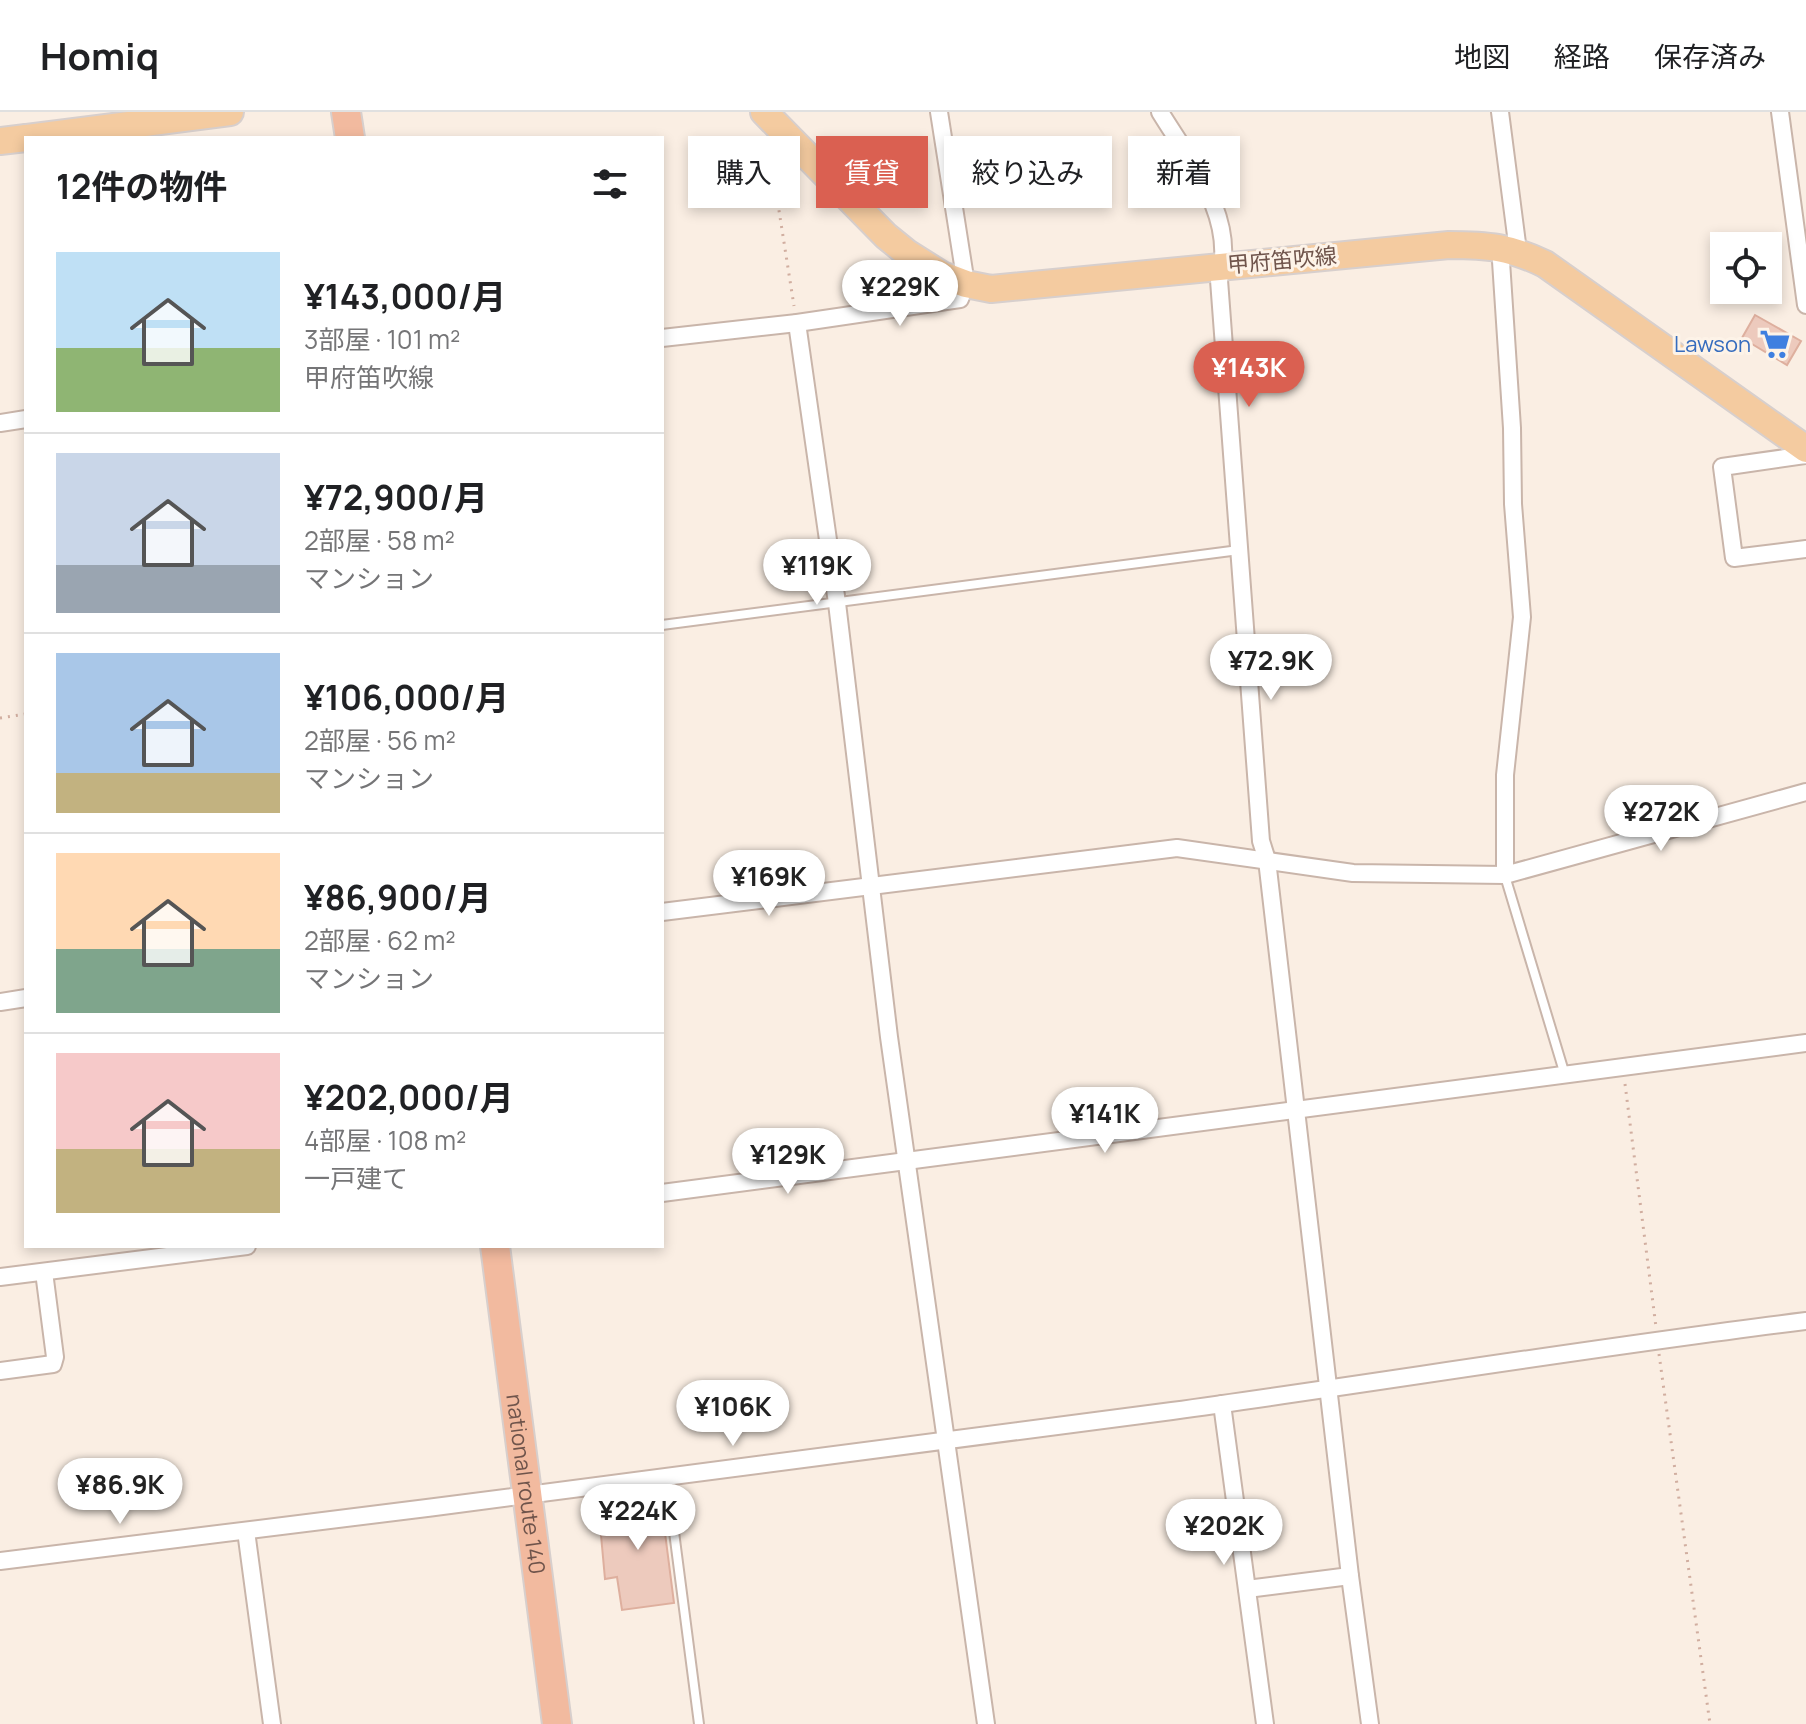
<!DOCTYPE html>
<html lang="ja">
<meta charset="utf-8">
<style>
body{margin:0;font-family:Manrope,"Noto Sans JP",sans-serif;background:#f2f2f2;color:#202124;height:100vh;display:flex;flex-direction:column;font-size:30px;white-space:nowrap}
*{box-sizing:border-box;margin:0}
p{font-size:26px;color:#757577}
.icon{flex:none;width:44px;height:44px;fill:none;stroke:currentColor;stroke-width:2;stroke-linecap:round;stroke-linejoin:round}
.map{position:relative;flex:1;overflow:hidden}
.side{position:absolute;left:24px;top:24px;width:640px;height:1112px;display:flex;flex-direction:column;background:#fff;border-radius:0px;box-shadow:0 4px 12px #0003}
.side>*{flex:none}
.guide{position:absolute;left:688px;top:24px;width:760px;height:72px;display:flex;gap:16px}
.buttons{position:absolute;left:1710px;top:120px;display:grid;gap:16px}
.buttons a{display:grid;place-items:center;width:72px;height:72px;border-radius:0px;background:#fff;box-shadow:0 4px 12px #0003;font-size:40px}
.price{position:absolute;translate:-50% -68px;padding:0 18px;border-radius:28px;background:#fff;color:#222;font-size:26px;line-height:52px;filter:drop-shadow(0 2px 4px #0008)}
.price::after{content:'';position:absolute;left:50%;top:48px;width:24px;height:18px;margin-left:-12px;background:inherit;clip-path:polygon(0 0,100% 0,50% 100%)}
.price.active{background:#da6051;color:#fff}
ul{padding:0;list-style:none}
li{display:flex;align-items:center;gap:24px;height:200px;padding:0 32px}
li+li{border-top:2px solid #e0e0e0}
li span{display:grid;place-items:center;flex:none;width:224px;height:160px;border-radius:0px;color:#555}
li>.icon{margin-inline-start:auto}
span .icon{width:96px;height:96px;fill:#fffc;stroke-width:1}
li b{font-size:34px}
h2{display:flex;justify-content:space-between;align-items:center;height:96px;padding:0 32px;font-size:34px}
.tag{padding:0 28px;border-radius:0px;background:#fff;box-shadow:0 4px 12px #0003;font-size:28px;line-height:72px}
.tag.active{background:#da6051;color:#fff}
header{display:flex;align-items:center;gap:48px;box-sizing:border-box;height:112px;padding:0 40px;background:#fff;border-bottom:2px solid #e0e0e0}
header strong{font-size:38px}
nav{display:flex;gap:44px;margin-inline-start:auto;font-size:28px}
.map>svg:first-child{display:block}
.building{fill:#edcabd;stroke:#deaf9e;stroke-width:2}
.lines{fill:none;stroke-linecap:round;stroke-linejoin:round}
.service-casing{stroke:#c9b5aa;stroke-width:12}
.minor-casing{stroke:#c9b5aa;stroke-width:20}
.primary-casing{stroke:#d7cfcd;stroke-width:30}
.trunk-casing{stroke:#d7cfcd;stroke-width:32}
.path{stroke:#d1aea0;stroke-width:3;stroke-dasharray:2 6;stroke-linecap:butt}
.service{stroke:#fff;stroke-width:8}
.minor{stroke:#fff;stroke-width:16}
.primary{stroke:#f4cba0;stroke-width:26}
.trunk{stroke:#f2ba9f;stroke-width:28}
.labels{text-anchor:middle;stroke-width:6;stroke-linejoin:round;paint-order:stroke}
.street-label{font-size:22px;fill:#6f544b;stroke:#fdf3e8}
.shop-label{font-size:22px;fill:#366cbe;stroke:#fdf3e8;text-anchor:end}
</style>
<header>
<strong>Homiq</strong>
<nav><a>地図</a><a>経路</a><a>保存済み</a></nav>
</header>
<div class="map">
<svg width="1806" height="1612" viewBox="0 0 1806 1612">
<rect width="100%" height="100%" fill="#faeee3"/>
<!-- building -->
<g class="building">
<path d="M1755 203 1801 229 1787 253 1742 226Z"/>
<path d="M660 1382 674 1491 622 1498 617 1465 605 1467 600 1412 611 1410 608 1390Z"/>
</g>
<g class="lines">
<!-- service casing -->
<g class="service-casing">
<g id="service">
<path d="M662 513 1239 438"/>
<path d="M1505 764 1565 963"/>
<path d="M667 1366 699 1612"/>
</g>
</g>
<!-- minor casing -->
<g class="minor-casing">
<g id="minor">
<path d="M1160 0C1190 49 1238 107 1219 168L1261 729 1267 748 1350 1464 1370 1612"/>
<path d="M1500 0 1518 139"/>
<path d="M1780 0 1806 193"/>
<path d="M1500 134 1512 316 1513 392 1522 505 1505 663V763"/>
<path d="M797 211 837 491 889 925 986 1612"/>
<path d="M662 226 797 211 960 187 966 172 939 0"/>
<path d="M0 311 26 307"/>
<path d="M1806 343 1722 355 1734 446 1806 437"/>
<path d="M662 800 1177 736 1353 761 1505 763 1806 680"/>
<path d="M0 890 26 886"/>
<path d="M662 1081 1806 931"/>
<path d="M0 1165 247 1134"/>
<path d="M0 1259 53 1252 55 1245 44 1160"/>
<path d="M1222 1292 1265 1612"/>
<path d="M246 1419 272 1612"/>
<path d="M0 1449C391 1401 781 1352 1172 1299 1383 1270 1594 1235 1806 1209"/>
<path d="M1247 1477 1350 1464"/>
</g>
</g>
<!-- primary casing -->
<g class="primary-casing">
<g id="primary">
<path d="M764 0 886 124 907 141 942 163 966 172 991 177 1449 133C1488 133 1510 135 1545 152L1806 337"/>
<path d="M27 26 230 0"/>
<path d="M0 29 26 26"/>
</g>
</g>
<!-- trunk casing -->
<g class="trunk-casing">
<g id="trunk">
<path d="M346 0 350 26"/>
<path id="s1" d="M495 1134 557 1612"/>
</g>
</g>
<!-- path -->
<g class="path">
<path d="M769 35 794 194"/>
<path d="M0 606 26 602"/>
<path d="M1625 972 1656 1215"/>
<path d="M1659 1242 1710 1612"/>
</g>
<!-- service -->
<use href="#service" class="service"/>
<!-- minor -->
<use href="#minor" class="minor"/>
<!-- primary -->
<use href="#primary" class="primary"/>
<!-- trunk -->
<use href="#trunk" class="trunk"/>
</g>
<!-- icons -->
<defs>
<g id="supermarket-bare" transform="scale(2.4)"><path d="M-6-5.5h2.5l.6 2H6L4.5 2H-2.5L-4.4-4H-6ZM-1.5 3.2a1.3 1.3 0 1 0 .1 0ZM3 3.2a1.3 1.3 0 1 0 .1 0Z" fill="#3f7fe0" stroke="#fdf3e8" stroke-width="2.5" paint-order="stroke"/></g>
</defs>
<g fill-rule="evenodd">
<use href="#supermarket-bare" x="1775" y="232"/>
</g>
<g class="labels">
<!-- street labels -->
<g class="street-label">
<text transform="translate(1282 148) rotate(-5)" y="8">甲府笛吹線</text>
<text dy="8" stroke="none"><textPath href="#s1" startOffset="240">national route 140</textPath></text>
</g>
<!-- shop labels -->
<g class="shop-label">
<text x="1751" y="240">Lawson</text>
</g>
</g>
</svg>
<div class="buttons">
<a><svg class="icon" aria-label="locate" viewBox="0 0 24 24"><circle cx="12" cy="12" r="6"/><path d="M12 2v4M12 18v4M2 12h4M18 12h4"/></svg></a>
</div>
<b class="price" style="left:900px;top:216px">¥229K</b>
<b class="price active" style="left:1249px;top:297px">¥143K</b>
<b class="price" style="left:817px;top:495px">¥119K</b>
<b class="price" style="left:1271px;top:590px">¥72.9K</b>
<b class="price" style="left:1661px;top:741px">¥272K</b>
<b class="price" style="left:769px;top:806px">¥169K</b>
<b class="price" style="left:1105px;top:1043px">¥141K</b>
<b class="price" style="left:788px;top:1084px">¥129K</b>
<b class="price" style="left:733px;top:1336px">¥106K</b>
<b class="price" style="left:120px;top:1414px">¥86.9K</b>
<b class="price" style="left:638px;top:1440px">¥224K</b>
<b class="price" style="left:1224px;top:1455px">¥202K</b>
<div class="guide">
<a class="tag">購入</a>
<a class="tag active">賃貸</a>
<a class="tag">絞り込み</a>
<a class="tag">新着</a>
</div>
<section class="side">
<h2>12件の物件<svg class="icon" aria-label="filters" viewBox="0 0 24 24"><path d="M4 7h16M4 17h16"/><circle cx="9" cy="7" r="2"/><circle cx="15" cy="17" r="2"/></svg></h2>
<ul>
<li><span style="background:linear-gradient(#bfe0f5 60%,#8fb573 0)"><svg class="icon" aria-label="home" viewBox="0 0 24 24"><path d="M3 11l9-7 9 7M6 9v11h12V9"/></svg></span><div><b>¥143,000/月</b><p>3部屋 · 101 m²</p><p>甲府笛吹線</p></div></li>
<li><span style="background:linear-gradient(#c9d6e8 70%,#9aa5b1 0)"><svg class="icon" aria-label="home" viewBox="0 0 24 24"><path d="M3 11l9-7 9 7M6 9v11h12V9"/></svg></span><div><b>¥72,900/月</b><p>2部屋 · 58 m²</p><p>マンション</p></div></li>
<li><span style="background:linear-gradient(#a9c7e8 75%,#c2b280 0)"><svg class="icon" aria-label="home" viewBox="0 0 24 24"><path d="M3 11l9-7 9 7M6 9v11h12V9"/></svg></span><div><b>¥106,000/月</b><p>2部屋 · 56 m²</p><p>マンション</p></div></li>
<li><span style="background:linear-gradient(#ffd9b3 60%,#7fa58c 0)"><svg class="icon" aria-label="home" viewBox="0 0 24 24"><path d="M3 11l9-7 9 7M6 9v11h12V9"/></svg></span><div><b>¥86,900/月</b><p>2部屋 · 62 m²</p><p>マンション</p></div></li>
<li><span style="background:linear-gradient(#f6c9c9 60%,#c2b280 0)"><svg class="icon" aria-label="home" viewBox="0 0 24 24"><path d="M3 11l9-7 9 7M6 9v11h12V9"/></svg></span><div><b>¥202,000/月</b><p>4部屋 · 108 m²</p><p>一戸建て</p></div></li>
</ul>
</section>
</div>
